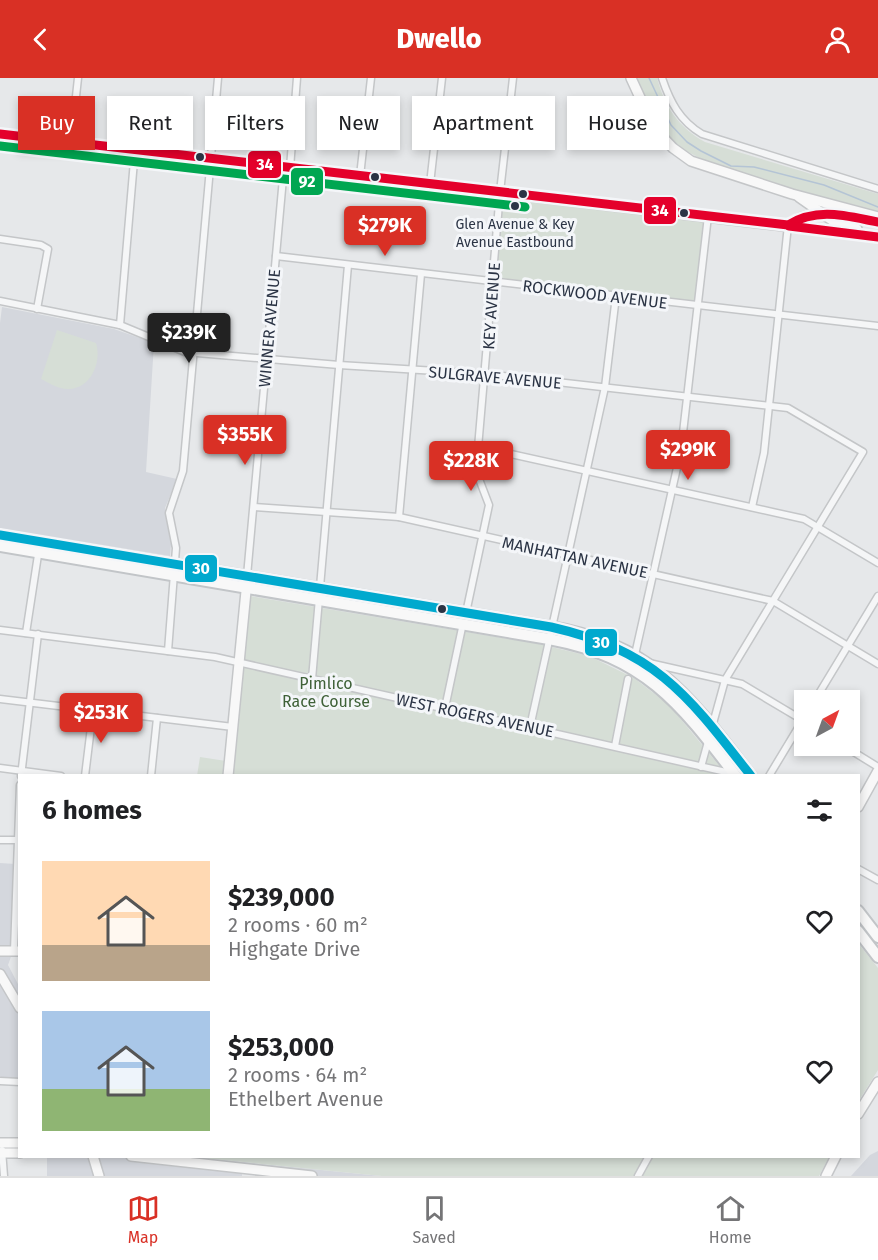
<!DOCTYPE html>
<meta charset="utf-8">
<style>
body{margin:0;font-family:"Fira Sans",sans-serif;background:#f6f6f6;color:#202124;height:100vh;display:flex;flex-direction:column;font-size:22px;white-space:nowrap}
*{box-sizing:border-box;margin:0}
p{font-size:20px;color:#757577}
.icon{flex:none;width:33px;height:33px;fill:none;stroke:currentColor;stroke-width:2;stroke-linecap:round;stroke-linejoin:round}
.map{position:relative;flex:1;overflow:hidden}
.details{position:absolute;left:18px;top:696px;width:842px;height:384px;display:flex;flex-direction:column;background:#fff;border-radius:0px;box-shadow:0 3px 9px #0003}
.details>*{flex:none}
.hud{position:absolute;left:18px;top:18px;width:843px;height:54px;display:flex;gap:12px}
.needle{width:39px;rotate:41deg}
.buttons{position:absolute;left:794px;top:612px;display:grid;gap:12px}
.buttons a{display:grid;place-items:center;width:66px;height:66px;border-radius:0px;background:#fff;box-shadow:0 3px 9px #0003;font-size:30px}
.price{position:absolute;translate:-50% -51px;padding:0 14px;border-radius:6px;background:#d93025;color:#fff;font-size:20px;line-height:39px;filter:drop-shadow(0 2px 3px #0008)}
.price::after{content:'';position:absolute;left:50%;top:36px;width:18px;height:14px;margin-left:-9px;background:inherit;clip-path:polygon(0 0,100% 0,50% 100%)}
.price.on{background:#222;color:#fff}
ul{padding:0;list-style:none}
li{display:flex;align-items:center;gap:18px;height:150px;padding:0 24px}
li span{display:grid;place-items:center;flex:none;width:168px;height:120px;border-radius:0px;color:#555}
li>.icon{margin-inline-start:auto}
span .icon{width:72px;height:72px;fill:#fffc;stroke-width:1}
li b{font-size:26px}
h2{display:flex;justify-content:space-between;align-items:center;height:72px;padding:0 24px;font-size:26px}
.chip{padding:0 21px;border-radius:0px;background:#fff;box-shadow:0 3px 9px #0003;font-size:21px;line-height:54px}
.chip.on{background:#d93025;color:#fff}
header{display:flex;justify-content:space-between;align-items:center;height:78px;padding:0 24px;background:#d93025;color:#fff;font-size:27px;font-weight:800}
.menu{display:flex;justify-content:space-around;align-items:center;height:84px;border-top:2px solid #e0e0e0;background:#fff;font-size:16px;color:#757577}
.menu a{display:grid;justify-items:center;gap:3px}
.menu .on{color:#d93025}
.map>svg:first-child{display:block}
.built{fill:#d4d7dd}
.green{fill:#d6ded6}
.lines{fill:none;stroke-linecap:round;stroke-linejoin:round}
.stream{stroke:#b4c4d5;stroke-width:1.5}
.street-casing{stroke:#c4c6c8;stroke-width:9}
.secondary-casing{stroke:#c4c6c8;stroke-width:12}
.primary-casing{stroke:#c2c5c8;stroke-width:14}
.street{stroke:#f5f6f7;stroke-width:6}
.secondary{stroke:#f8f8f8;stroke-width:9}
.primary{stroke:#f8f8f8;stroke-width:10}
.bus-1-casing{stroke:#f4f6f9;stroke-width:14}
.bus-2-casing{stroke:#f4f6f9;stroke-width:14}
.bus-3-casing{stroke:#f4f6f9;stroke-width:14}
.bus-1{stroke:#e4002b;stroke-width:9}
.bus-2{stroke:#00a651;stroke-width:9}
.bus-3{stroke:#00a9ce;stroke-width:9}
.bus-dot{fill:#2b3445;stroke:#f4f6f9;stroke-width:2}
.labels{text-anchor:middle;stroke-width:6;stroke-linejoin:round;paint-order:stroke}
.bus-label{font-size:14px;fill:#2b3445;stroke:#f4f6f9}
.street-label{font-size:16px;fill:#2b3445;stroke:#f4f6f9}
.park-label{font-size:16px;fill:#3f6138;stroke:#f4f6f9}
.line-badge{stroke:#f4f6f9;stroke-width:2}
.badge-label{font-size:16px;text-anchor:middle;font-weight:bold;fill:#fff}
</style>
<header><svg class="icon" aria-label="back" viewBox="0 0 24 24"><path d="M15 5l-7 7 7 7"/></svg>Dwello<svg class="icon" aria-label="person" viewBox="0 0 24 24"><circle cx="12" cy="8" r="4"/><path d="M4 21q1-7 8-7t8 7"/></svg></header>
<div class="map">
<svg width="878" height="1098" viewBox="0 0 878 1098">
<rect width="100%" height="100%" fill="#e6e8ea"/>
<!-- built -->
<g class="built">
<path d="M2 229 114 251 154 265 146 394 177 401 165 430 171 466 170 478 0 450V245Z"/>
<path d="M0 785 15 786 13 873 8 887 19 908V1004L3 1003 0 998Z"/>
<path d="M878 1073V1098H851L870 1077Z"/>
<path d="M47 1078 193 1079 381 1098H311L242 1092V1098H47Z"/>
</g>
<!-- green -->
<g class="green">
<path d="M637 0H657C665 29 678 49 705 64L878 116V135C830 121 695 91 666 58 652 41 645 20 637 0Z"/>
<path d="M503 117 704 140 695 225 495 202Z"/>
<path d="M57 252 96 265C102 284 91 311 68 311 58 311 49 305 41 301Z"/>
<path d="M250 518 539 566 589 578 634 600 669 627 727 697 232 698Z"/>
<path d="M200 679 226 683 224 697 197 698Z"/>
<path d="M858 865 878 890V992L858 1024Z"/>
<path d="M193 1079H829L819 1098H382Z"/>
</g>
<g class="lines">
<!-- stream -->
<path class="stream" d="M649 0 671 47 687 64 701 73 731 88 754 89 824 107 878 129"/>
<!-- street casing -->
<g class="street-casing">
<g id="street">
<path d="M662 0C670 24 680 43 702 56L878 111"/>
<path d="M71 64 78 0"/>
<path d="M290 90 297 0"/>
<path d="M360 98 371 0"/>
<path d="M430 106 442 0"/>
<path d="M0 161 41 167 48 171 37 231"/>
<path d="M276 178 878 248"/>
<path d="M0 223 120 247 185 274 339 287 485 296 788 330 863 374 725 602 701 689"/>
<path d="M120 247 135 71"/>
<path d="M479 369 804 441 878 485"/>
<path d="M254 429 399 439 773 523 878 586"/>
<path d="M752 429 764 375 788 147"/>
<path d="M399 439 421 196"/>
<path d="M247 498 284 89"/>
<path d="M466 535 489 427 476 393 500 114 513 0"/>
<path d="M0 552 215 579 735 696"/>
<path d="M26 555 40 464"/>
<path d="M168 573 176 470 169 435 183 393 218 0"/>
<path d="M649 585 742 606 804 643"/>
<path d="M632 590 681 372 708 138"/>
<path d="M312 601 348 187"/>
<path d="M0 621 233 649"/>
<path d="M815 622 878 518"/>
<path d="M445 630 463 545"/>
<path d="M530 649 605 309 616 218"/>
<path d="M615 668 628 601"/>
<path d="M844 668 878 689"/>
<path d="M0 690 61 698"/>
<path d="M21 698 38 556"/>
<path d="M85 698 93 633"/>
<path d="M151 698 157 640"/>
<path d="M769 698 804 640"/>
<path d="M0 762H17"/>
<path d="M858 791 878 802"/>
<path d="M14 873 20 707"/>
<path d="M0 1003 20 1004"/>
<path d="M2 1072 4 1098"/>
<path d="M638 1098 649 1078"/>
</g>
</g>
<!-- secondary casing -->
<g class="secondary-casing">
<g id="secondary">
<path d="M631 0 654 50 673 70 691 83 792 116 878 139"/>
<path d="M0 56 878 159"/>
<path d="M799 119 836 145 857 151"/>
<path d="M788 147C806 133 834 133 855 138"/>
<path d="M228 698 247 503"/>
<path d="M858 729 878 693"/>
<path d="M0 873H20"/>
<path d="M0 896 20 930"/>
<path d="M858 1036 878 1004"/>
<path d="M0 1065H20"/>
<path d="M0 1075H20"/>
<path d="M93 1078 99 1098"/>
<path d="M131 1078 312 1098"/>
<path d="M826 1098 836 1078"/>
</g>
</g>
<!-- primary casing -->
<g class="primary-casing">
<g id="primary">
<path d="M0 457 551 549C655 567 690 620 751 698"/>
<path d="M0 468 549 561C645 579 679 624 736 698"/>
<path d="M858 833 878 859"/>
<path d="M858 853 878 879"/>
</g>
</g>
<!-- street -->
<use href="#street" class="street"/>
<!-- secondary -->
<use href="#secondary" class="secondary"/>
<!-- primary -->
<use href="#primary" class="primary"/>
<!-- bus-1 casing -->
<g class="bus-1-casing">
<g id="bus-1">
<path d="M0 56 788 147C818 129 846 138 878 144"/>
<path d="M789 148 878 159"/>
</g>
</g>
<!-- bus-2 casing -->
<g class="bus-2-casing">
<path id="bus-2" d="M0 68 525 129"/>
</g>
<!-- bus-3 casing -->
<g class="bus-3-casing">
<path id="bus-3" d="M0 457 551 549C656 573 687 616 751 698"/>
</g>
<!-- bus-1 -->
<use href="#bus-1" class="bus-1"/>
<!-- bus-2 -->
<use href="#bus-2" class="bus-2"/>
<!-- bus-3 -->
<use href="#bus-3" class="bus-3"/>
</g>
<!-- markers -->
<g class="bus-dot">
<circle cx="200" cy="79" r="5"/>
<circle cx="375" cy="99" r="5"/>
<circle cx="523" cy="116" r="5"/>
<circle cx="515" cy="128" r="5"/>
<circle cx="684" cy="135" r="5"/>
<circle cx="442" cy="531" r="5"/>
</g>
<g class="labels">
<!-- bus labels -->
<g class="bus-label">
<text x="515" y="151">Glen Avenue &amp; Key<tspan x="515" dy="18">Avenue Eastbound</tspan></text>
</g>
<!-- street labels -->
<g class="street-label">
<text transform="translate(595 216) rotate(7)" y="6">ROCKWOOD AVENUE</text>
<text transform="translate(491 228) rotate(-86)" y="6">KEY AVENUE</text>
<text transform="translate(269 250) rotate(-85)" y="6">WINNER AVENUE</text>
<text transform="translate(495 299) rotate(5)" y="6">SULGRAVE AVENUE</text>
<text transform="translate(575 479) rotate(12)" y="6">MANHATTAN AVENUE</text>
<text transform="translate(475 637) rotate(12)" y="6">WEST ROGERS AVENUE</text>
</g>
<!-- park labels -->
<g class="park-label">
<text x="326" y="611">Pimlico<tspan x="326" dy="18">Race Course</tspan></text>
</g>
</g>
<g class="line-badge">
<rect x="247" y="72" width="35" height="29" rx="6" fill="#e4002b"/>
<rect x="290" y="89" width="34" height="29" rx="6" fill="#00a651"/>
<rect x="643" y="118" width="34" height="29" rx="6" fill="#e4002b"/>
<rect x="184" y="476" width="34" height="29" rx="6" fill="#00a9ce"/>
<rect x="584" y="550" width="34" height="29" rx="6" fill="#00a9ce"/>
</g>
<g class="badge-label">
<text x="265" y="92">34</text>
<text x="307" y="109">92</text>
<text x="660" y="138">34</text>
<text x="201" y="496">30</text>
<text x="601" y="570">30</text>
</g>
</svg>
<div class="buttons">
<a><svg class="needle" viewBox="-14 -14 28 28"><path d="M0-13l5 13h-10z" fill="#e53935"/><path d="M0 13l5-13h-10z" fill="#757577"/></svg></a>
</div>
<b class="price" style="left:385px;top:179px">$279K</b>
<b class="price on" style="left:189px;top:286px">$239K</b>
<b class="price" style="left:245px;top:388px">$355K</b>
<b class="price" style="left:688px;top:403px">$299K</b>
<b class="price" style="left:471px;top:414px">$228K</b>
<b class="price" style="left:101px;top:666px">$253K</b>
<div class="hud">
<a class="chip on">Buy</a>
<a class="chip">Rent</a>
<a class="chip">Filters</a>
<a class="chip">New</a>
<a class="chip">Apartment</a>
<a class="chip">House</a>
</div>
<section class="details">
<h2>6 homes<svg class="icon" aria-label="filters" viewBox="0 0 24 24"><path d="M4 7h16M4 17h16"/><circle cx="9" cy="7" r="2"/><circle cx="15" cy="17" r="2"/></svg></h2>
<ul>
<li><span style="background:linear-gradient(#ffd9b3 70%,#b9a48a 0)"><svg class="icon" aria-label="home" viewBox="0 0 24 24"><path d="M3 11l9-7 9 7M6 9v11h12V9"/></svg></span><div><b>$239,000</b><p>2 rooms · 60 m²</p><p>Highgate Drive</p></div><svg class="icon" aria-label="heart" viewBox="0 0 24 24"><path d="M12 20l-8-8c-3-5 5-10 8-4 3-6 11-1 8 4z"/></svg></li>
<li><span style="background:linear-gradient(#a9c7e8 65%,#8fb573 0)"><svg class="icon" aria-label="home" viewBox="0 0 24 24"><path d="M3 11l9-7 9 7M6 9v11h12V9"/></svg></span><div><b>$253,000</b><p>2 rooms · 64 m²</p><p>Ethelbert Avenue</p></div><svg class="icon" aria-label="heart" viewBox="0 0 24 24"><path d="M12 20l-8-8c-3-5 5-10 8-4 3-6 11-1 8 4z"/></svg></li>
</ul>
</section>
</div>
<nav class="menu">
<a class="on"><svg class="icon" aria-label="map" viewBox="0 0 24 24"><path d="M3 6l6-2 6 2 6-2v14l-6 2-6-2-6 2zM9 4v14M15 6v14"/></svg>Map</a>
<a><svg class="icon" aria-label="saved" viewBox="0 0 24 24"><path d="M7 4h10v16l-5-4-5 4z"/></svg>Saved</a>
<a><svg class="icon" aria-label="home" viewBox="0 0 24 24"><path d="M3 11l9-7 9 7M6 9v11h12V9"/></svg>Home</a>
</nav>
